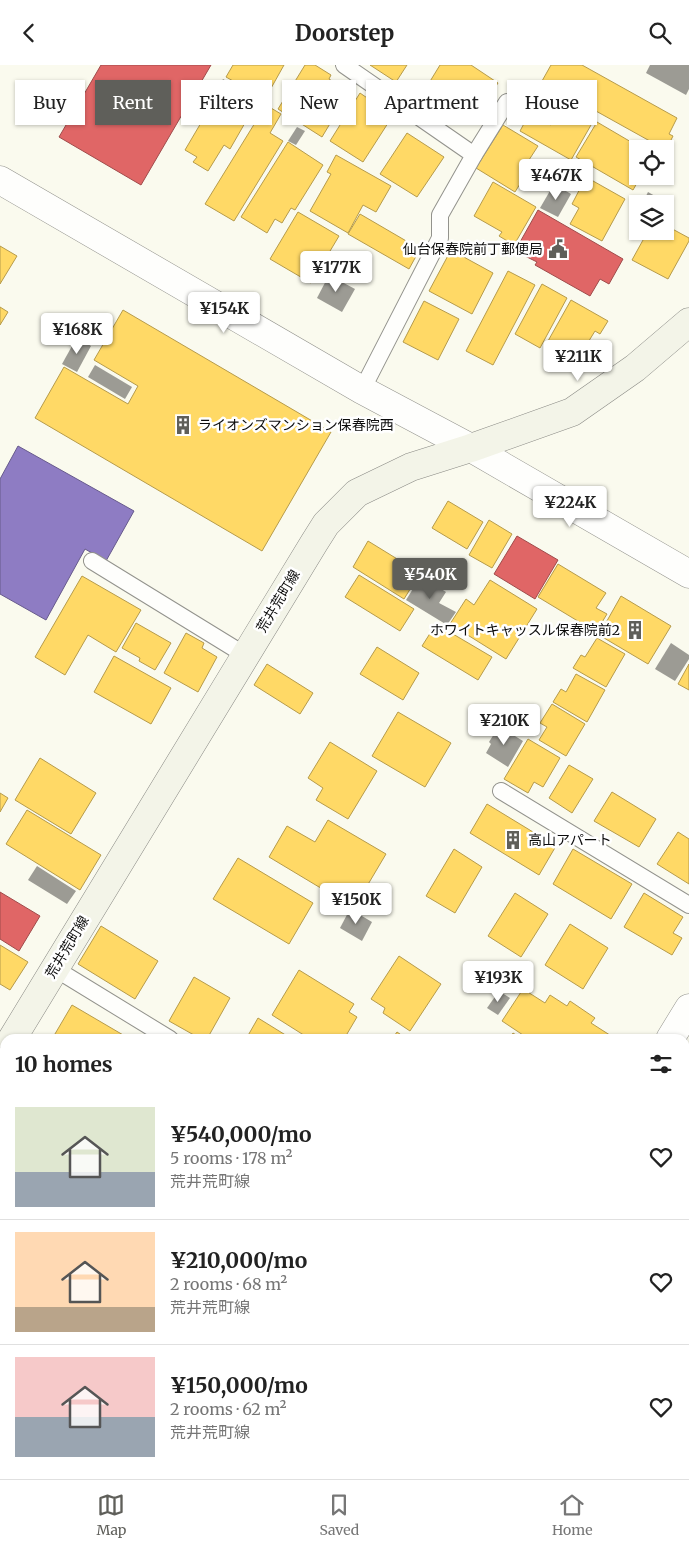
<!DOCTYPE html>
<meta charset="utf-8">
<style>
body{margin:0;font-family:Merriweather,"Noto Sans JP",serif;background:#f2f2f2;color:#222;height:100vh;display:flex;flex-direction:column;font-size:19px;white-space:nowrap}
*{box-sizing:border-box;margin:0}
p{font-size:16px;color:#767676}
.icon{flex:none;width:28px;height:28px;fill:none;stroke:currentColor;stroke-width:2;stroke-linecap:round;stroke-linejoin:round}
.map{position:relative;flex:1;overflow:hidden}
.details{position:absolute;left:0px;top:969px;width:690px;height:446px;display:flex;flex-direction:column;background:#fff;border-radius:15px 15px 0 0;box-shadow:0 1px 4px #0004}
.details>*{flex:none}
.top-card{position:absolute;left:15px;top:15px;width:660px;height:45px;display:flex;gap:10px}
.fabs{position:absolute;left:629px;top:75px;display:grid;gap:10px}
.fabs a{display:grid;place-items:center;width:45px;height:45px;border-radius:0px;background:#fff;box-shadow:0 1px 4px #0004;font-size:25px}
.price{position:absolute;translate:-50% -42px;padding:0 11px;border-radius:5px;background:#fff;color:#222;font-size:16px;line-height:32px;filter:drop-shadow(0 1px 2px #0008)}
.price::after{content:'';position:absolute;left:50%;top:30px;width:15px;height:11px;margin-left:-8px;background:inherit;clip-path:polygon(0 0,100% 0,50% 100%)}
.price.active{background:#5f5f5a;color:#fff}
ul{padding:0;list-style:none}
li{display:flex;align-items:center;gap:15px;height:125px;padding:0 15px}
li+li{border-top:1px solid #e0e0e0}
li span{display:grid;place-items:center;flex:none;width:140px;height:100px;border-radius:0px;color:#555}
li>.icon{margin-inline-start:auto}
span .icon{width:60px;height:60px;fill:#fffc;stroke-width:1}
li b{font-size:21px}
h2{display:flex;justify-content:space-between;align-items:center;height:60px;padding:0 15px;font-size:21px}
.chip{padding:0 18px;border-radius:0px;background:#fff;box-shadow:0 1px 4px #0004;font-size:18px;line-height:45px}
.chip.active{background:#5f5f5a;color:#fff}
header{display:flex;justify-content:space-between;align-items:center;height:65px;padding:0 15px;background:#fff;font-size:22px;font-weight:700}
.dock{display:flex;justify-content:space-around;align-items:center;height:70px;border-top:1px solid #e0e0e0;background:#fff;font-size:14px;color:#767676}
.dock a{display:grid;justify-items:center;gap:2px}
.dock .active{color:#5f5f5a}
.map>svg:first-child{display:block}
.homes{fill:#ffd966;stroke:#b69b4b}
.shops{fill:#e06666;stroke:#a04b4b}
.offices{fill:#8e7cc3;stroke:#675a8c}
.building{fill:#9c9b94}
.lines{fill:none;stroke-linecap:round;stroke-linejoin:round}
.service-casing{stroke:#93938d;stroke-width:18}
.minor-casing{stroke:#93938d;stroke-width:29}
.tertiary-casing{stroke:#93938d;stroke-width:29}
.secondary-casing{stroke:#898984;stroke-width:29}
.service{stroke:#fefefc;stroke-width:16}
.minor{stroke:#fefefc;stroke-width:28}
.tertiary{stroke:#fefefc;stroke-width:28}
.secondary{stroke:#f3f4e8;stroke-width:28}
.labels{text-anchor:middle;stroke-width:5;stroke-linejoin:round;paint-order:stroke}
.poi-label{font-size:14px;fill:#0b0b0b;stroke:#fff;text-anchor:end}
.street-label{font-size:14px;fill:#0b0b0b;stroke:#fff}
</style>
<header><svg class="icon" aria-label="back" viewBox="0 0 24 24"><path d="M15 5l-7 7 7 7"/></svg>Doorstep<svg class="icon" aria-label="search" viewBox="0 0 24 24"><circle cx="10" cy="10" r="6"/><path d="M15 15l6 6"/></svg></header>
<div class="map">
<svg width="689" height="1414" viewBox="0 0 689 1414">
<rect width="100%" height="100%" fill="#fafaee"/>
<!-- homes -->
<g class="homes">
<path d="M233 0H284L265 34 226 12Z"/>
<path d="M305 0H315L331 10 329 14 349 27 322 72 278 44Z"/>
<path d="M370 0H407L396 17Z"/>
<path d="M440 0H471L498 18 471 58 436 35 442 26 429 18Z"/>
<path d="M551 0H582L677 53 669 69 673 71 666 85 542 16Z"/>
<path d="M547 25 595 53 571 95 520 66 527 53 532 56 535 51 551 60 555 53 540 44 544 39 539 36Z"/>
<path d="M360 28 373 37 370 42 390 55 363 97 330 76Z"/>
<path d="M218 29 245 45 243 48 249 51 230 84 224 80 208 106 193 97 197 92 185 85Z"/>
<path d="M266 40 281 49 270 68 283 76 234 156 205 139Z"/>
<path d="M597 57 643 84H638V111H641L633 125 576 92Z"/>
<path d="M503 60 538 81 527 98 531 101 515 127 476 103Z"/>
<path d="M407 68 444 92 417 132 380 109Z"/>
<path d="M288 77 323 100 295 145 291 143 282 158 275 154 267 168 241 152Z"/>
<path d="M336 90 391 121 376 147 363 140 348 168 310 146 331 109 327 107Z"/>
<path d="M586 112 625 134 602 176 570 159 579 143 572 139Z"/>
<path d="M493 117 536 142 514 180 499 171 502 167 474 151Z"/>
<path d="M298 147 339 171 311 218 270 194Z"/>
<path d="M360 149 420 184 409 204 348 169Z"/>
<path d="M665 160 689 173V176L668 214 632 195 648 166H665Z"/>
<path d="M0 181 17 191 0 219Z"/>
<path d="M451 185 493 208 472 249 429 226Z"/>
<path d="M508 206 535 220 493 300 466 286Z"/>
<path d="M542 219 567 233 540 283 515 269Z"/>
<path d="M571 235 608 256 600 269 595 266 587 279 583 277 574 291 548 276Z"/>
<path d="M424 236 459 254 438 295 403 277Z"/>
<path d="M0 242 8 247 0 260Z"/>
<path d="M123 245 331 367 262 486 35 353 64 302 128 339 138 321 94 295Z"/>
<path d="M448 436 483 457 467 484 432 463Z"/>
<path d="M489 455 512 469 492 503 469 490Z"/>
<path d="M368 476 420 508 404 534 353 502Z"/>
<path d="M558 499 606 528 596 543 607 549 596 567 538 532Z"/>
<path d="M359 510 414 544 400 566 345 532Z"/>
<path d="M82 511 141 545 116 587 88 570 65 610 35 592Z"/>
<path d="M490 515 537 544 506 594 450 559 466 534 474 540Z"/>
<path d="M621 531 671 561 648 599 599 570Z"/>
<path d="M136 558 171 578 155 605 139 596 140 593 122 583Z"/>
<path d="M436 559 492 592 478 615 422 581Z"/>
<path d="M186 568 204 578 202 583 217 592 198 627 164 608Z"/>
<path d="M597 573 625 589 606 622 573 603 581 590 585 592Z"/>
<path d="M377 582 419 608 403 635 360 609Z"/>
<path d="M114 591 171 623 151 659 94 627Z"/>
<path d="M267 599 313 628 300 649 254 620Z"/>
<path d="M689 599V625L678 619Z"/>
<path d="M576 609 605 625 587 657 553 637 561 624 566 627Z"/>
<path d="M552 639 585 659 566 691 539 675 547 662 540 658Z"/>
<path d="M398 647 451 678 425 722 372 691Z"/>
<path d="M528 674 560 693 543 722 534 717 528 728 504 714Z"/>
<path d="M330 677 377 706 348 754 316 735 323 723 308 713Z"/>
<path d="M40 693 96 728 71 769 15 735Z"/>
<path d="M569 700 593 714 572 748 549 733Z"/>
<path d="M612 727 656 754 639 782 594 756Z"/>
<path d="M0 728 8 733 0 747Z"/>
<path d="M487 739 556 781 539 810 470 768Z"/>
<path d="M27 745 101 790 80 825 6 779Z"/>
<path d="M328 755 386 789 354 843 269 792 287 761 315 777Z"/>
<path d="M678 767 689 774V819L657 799Z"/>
<path d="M454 784 482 802 455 848 426 831Z"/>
<path d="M573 784 632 819 611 854 553 819Z"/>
<path d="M238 793 313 838 289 879 213 834Z"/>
<path d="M515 828 548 849 521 892 488 871Z"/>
<path d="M644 828 683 852 673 868 682 873 672 890 624 862Z"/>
<path d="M570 859 608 883 583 924 545 900Z"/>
<path d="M101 861 158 896 135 934 78 899Z"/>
<path d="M0 880 28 897 10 925 0 919Z"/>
<path d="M399 891 441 919 410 966 383 948 385 943 371 934Z"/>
<path d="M299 905 354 939 349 947 357 952 344 974H310L272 950Z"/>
<path d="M194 912 230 933 207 974H201L169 956Z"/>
<path d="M523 924 545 938 550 930 567 941 570 936 595 953 591 958 616 974H529L502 956Z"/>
<path d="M72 940 130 974H52Z"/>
<path d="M258 953 292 974H246Z"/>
<path d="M397 967 407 974H392Z"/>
<path d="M513 968 522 974H509Z"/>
<path d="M685 994 689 996V1061L685 1058Z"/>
<path d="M0 1059 5 1062V1114L0 1111Z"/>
<path d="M685 1066 689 1069V1073L685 1080Z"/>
<path d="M685 1084 689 1087V1166L685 1164Z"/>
<path d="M0 1200 5 1203V1263L0 1260Z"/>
<path d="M0 1265 5 1267V1312L0 1310Z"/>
<path d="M685 1329 689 1331V1380L687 1384H685Z"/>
<path d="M685 1391 689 1394V1414H643L646 1410H685Z"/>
<path d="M91 1410H141L148 1414H88Z"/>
<path d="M162 1410H176L173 1414H168Z"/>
<path d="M277 1410H336L343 1414H274Z"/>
<path d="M430 1410H455L462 1414H428Z"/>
<path d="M543 1410H579L585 1414H541Z"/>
</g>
<!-- shops -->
<g class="shops">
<path d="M101 0H211L141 120 59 72Z"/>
<path d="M538 145 623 194 609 219 600 214 590 231 535 200 537 197 515 186Z"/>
<path d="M517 471 558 495 535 534 494 509Z"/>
<path d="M0 827 40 851 19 886 0 874Z"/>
</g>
<!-- offices -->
<path class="offices" d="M18 381 134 446 106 496 85 484 46 555 0 529V414Z"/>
<!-- building -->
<g class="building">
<path d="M650 0H689V24L686 30 646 8Z"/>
<path d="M223 14 232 19 227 28 218 23Z"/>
<path d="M297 62 305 66 296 80 288 76Z"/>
<path d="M554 119 571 129 558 152 540 143Z"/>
<path d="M648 127 662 135 660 139H650L644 135Z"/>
<path d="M329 210 355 224 342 247 317 233Z"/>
<path d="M77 272 91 281 77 307 62 299Z"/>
<path d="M95 300 132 322 125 334 88 312Z"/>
<path d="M421 511 446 527 439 538 456 547 447 560 406 535Z"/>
<path d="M671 578 689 590V594L675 616 655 604Z"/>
<path d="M499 661 523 676 508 702 486 688 491 679 489 677Z"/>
<path d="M37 801 76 826 67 839 28 815Z"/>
<path d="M350 844 372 857 362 876 340 863Z"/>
<path d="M499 926 510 933 498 950 487 943Z"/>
<path d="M685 1280 689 1282V1326L685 1323Z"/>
<path d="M0 1372 5 1375V1404L0 1401Z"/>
</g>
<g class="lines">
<!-- service casing -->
<g class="service-casing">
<g id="service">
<path d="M344 0 474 90 440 150V173L362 325"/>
<path d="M474 90 507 37"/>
<path d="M92 496 245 590"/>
<path d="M501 726 689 840"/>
<path d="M54 903 170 974"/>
<path d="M685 987 689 989"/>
<path d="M0 1033 5 1036"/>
<path d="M685 1188 689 1191"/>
<path d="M370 1410 377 1414"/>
</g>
</g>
<!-- minor casing -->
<g class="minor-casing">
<g id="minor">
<path d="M670 974 689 943"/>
<path d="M405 1414 408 1410"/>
</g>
</g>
<!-- tertiary casing -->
<g class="tertiary-casing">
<path id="tertiary" d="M0 115 362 325 471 383 689 509"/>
</g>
<!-- secondary casing -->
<g class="secondary-casing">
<path id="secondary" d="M12 974 314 478 326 459 357 428 411 402 471 383 572 347 635 303 689 257"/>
</g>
<!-- service -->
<use href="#service" class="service"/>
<!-- minor -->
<use href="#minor" class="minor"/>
<!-- tertiary -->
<use href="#tertiary" class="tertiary"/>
<!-- secondary -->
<use href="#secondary" class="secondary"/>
</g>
<!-- icons -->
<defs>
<g id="civic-bare" transform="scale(1.5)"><path d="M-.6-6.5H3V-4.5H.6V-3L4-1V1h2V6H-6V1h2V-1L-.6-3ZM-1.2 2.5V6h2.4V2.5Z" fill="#5f5f5a" stroke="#fff" stroke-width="2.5" paint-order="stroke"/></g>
<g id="building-bare" transform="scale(1.5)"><path d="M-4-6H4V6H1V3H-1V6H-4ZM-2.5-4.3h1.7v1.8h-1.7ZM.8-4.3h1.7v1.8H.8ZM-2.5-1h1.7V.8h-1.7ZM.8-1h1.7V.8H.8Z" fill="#5f5f5a" stroke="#fff" stroke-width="2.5" paint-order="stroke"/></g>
</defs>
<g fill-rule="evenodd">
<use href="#civic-bare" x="558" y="184"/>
<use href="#building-bare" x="183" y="360"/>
<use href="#building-bare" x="635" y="565"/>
<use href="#building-bare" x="513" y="775"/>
</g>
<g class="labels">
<!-- poi labels -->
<g class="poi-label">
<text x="543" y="189">仙台保春院前丁郵便局</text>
<text x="198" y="365" text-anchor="start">ライオンズマンション保春院西</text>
<text x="620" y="570">ホワイトキャッスル保春院前2</text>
<text x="528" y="780" text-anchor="start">高山アパート</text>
</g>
<!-- street labels -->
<g class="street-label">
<text transform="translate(278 536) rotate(-59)" y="5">荒井荒町線</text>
<text transform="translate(67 882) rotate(-59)" y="5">荒井荒町線</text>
</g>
</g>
</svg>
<div class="fabs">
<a><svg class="icon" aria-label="locate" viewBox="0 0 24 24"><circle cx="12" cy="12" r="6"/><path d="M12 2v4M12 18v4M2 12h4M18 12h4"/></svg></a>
<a><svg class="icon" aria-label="layers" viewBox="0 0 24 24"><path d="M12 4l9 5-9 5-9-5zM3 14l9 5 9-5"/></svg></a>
</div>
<b class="price" style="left:556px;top:136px">¥467K</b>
<b class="price" style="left:336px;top:228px">¥177K</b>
<b class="price" style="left:224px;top:269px">¥154K</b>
<b class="price" style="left:77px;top:290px">¥168K</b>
<b class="price" style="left:578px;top:317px">¥211K</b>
<b class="price" style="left:570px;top:463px">¥224K</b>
<b class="price active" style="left:430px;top:535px">¥540K</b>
<b class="price" style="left:504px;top:681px">¥210K</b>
<b class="price" style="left:356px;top:860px">¥150K</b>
<b class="price" style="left:498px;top:938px">¥193K</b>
<div class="top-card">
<a class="chip">Buy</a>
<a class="chip active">Rent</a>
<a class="chip">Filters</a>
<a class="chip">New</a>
<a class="chip">Apartment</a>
<a class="chip">House</a>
</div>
<section class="details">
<h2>10 homes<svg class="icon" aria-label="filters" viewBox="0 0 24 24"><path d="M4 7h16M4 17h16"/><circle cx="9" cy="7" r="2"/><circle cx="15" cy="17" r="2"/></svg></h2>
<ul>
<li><span style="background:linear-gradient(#dfe7d0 65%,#9aa5b1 0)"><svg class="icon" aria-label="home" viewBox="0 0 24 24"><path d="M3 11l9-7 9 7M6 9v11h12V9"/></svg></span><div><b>¥540,000/mo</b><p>5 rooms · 178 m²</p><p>荒井荒町線</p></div><svg class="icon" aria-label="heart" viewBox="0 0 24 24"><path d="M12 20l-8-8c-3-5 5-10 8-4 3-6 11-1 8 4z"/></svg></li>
<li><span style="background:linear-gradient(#ffd9b3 75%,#b9a48a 0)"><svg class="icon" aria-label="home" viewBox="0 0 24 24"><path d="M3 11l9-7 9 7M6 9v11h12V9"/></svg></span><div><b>¥210,000/mo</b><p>2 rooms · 68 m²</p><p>荒井荒町線</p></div><svg class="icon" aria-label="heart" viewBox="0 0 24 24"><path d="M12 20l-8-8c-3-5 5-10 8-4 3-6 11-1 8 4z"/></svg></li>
<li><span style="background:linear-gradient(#f6c9c9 60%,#9aa5b1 0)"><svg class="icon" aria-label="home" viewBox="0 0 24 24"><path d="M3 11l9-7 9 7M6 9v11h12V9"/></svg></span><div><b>¥150,000/mo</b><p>2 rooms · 62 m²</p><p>荒井荒町線</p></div><svg class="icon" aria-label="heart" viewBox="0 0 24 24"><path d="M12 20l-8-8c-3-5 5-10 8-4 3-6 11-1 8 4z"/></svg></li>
</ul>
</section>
</div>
<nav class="dock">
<a class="active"><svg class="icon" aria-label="map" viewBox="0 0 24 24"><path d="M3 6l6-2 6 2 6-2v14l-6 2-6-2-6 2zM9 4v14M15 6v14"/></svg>Map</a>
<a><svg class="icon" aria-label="saved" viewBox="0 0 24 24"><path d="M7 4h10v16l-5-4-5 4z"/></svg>Saved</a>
<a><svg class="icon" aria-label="home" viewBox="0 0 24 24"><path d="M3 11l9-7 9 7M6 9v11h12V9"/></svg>Home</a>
</nav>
